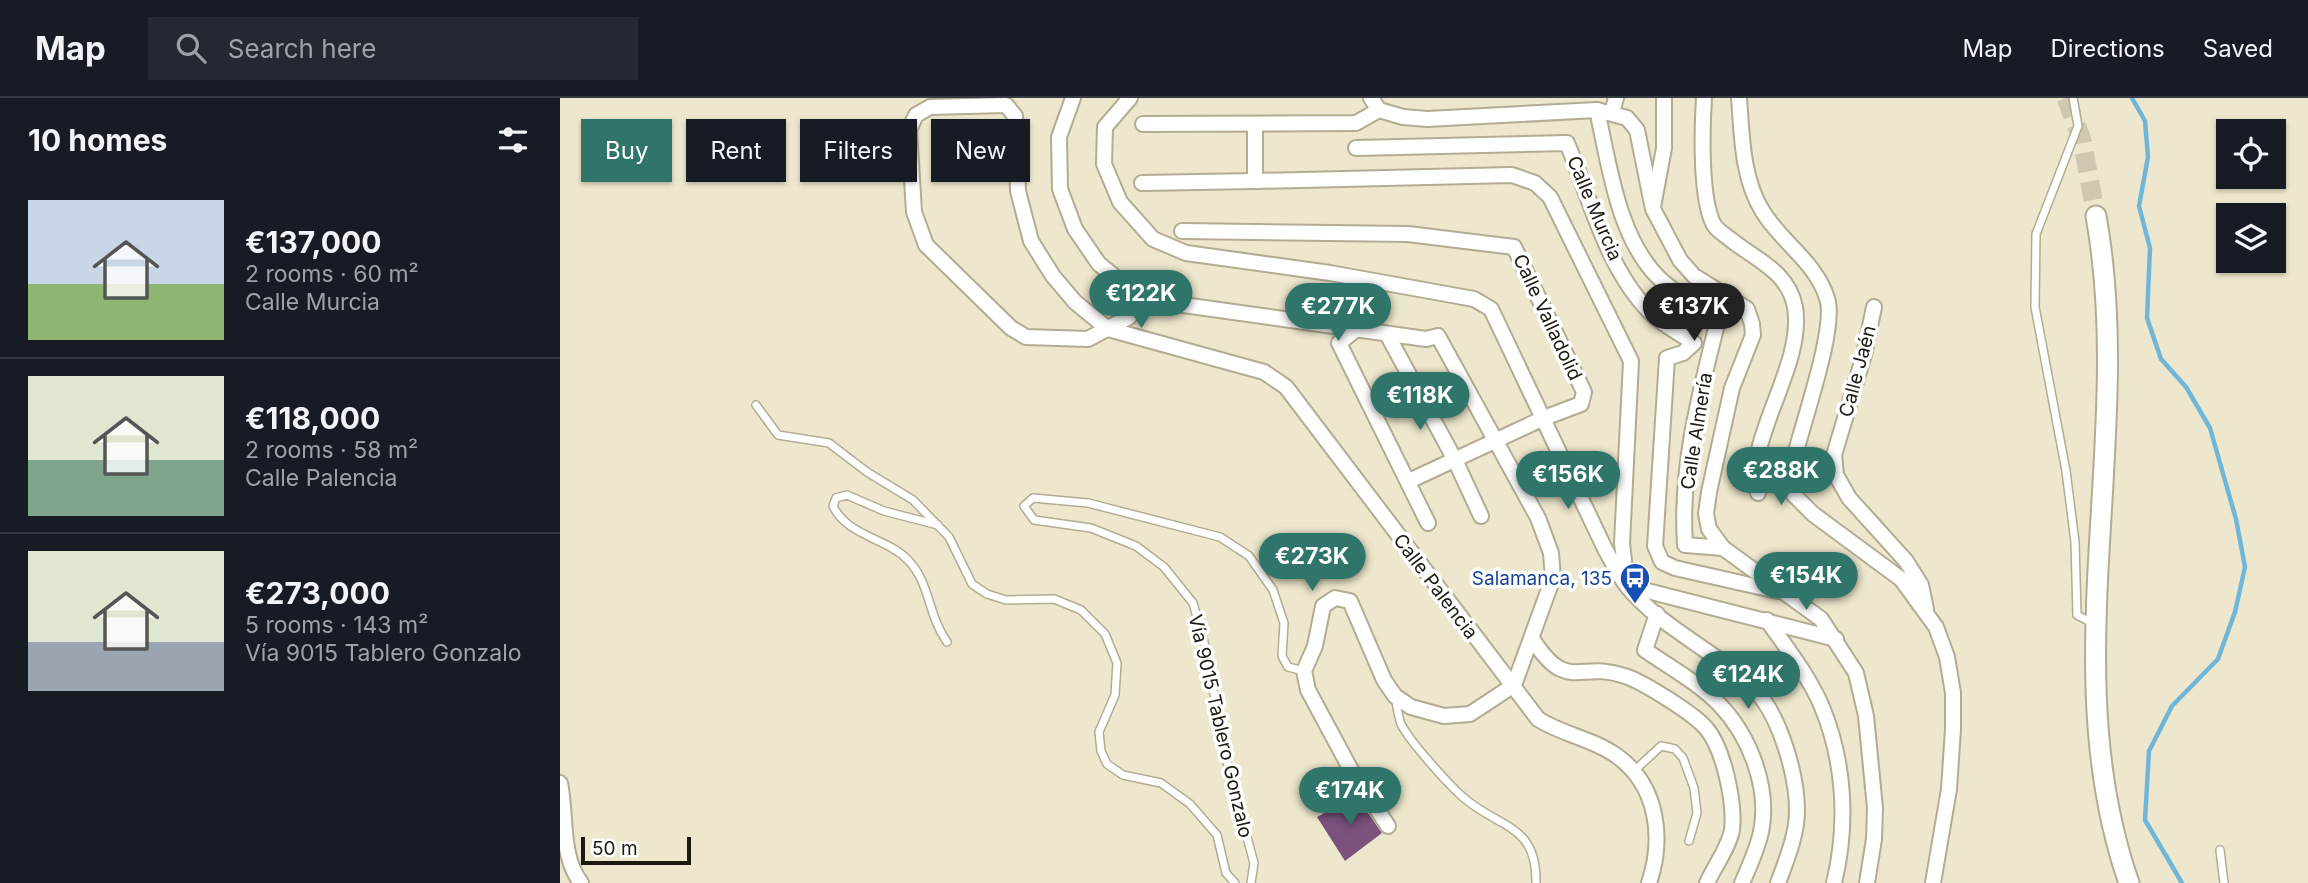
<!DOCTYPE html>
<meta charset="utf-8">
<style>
body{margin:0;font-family:Inter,sans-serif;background:#242831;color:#f1f3f6;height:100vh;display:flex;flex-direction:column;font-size:26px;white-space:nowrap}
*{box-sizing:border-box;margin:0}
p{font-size:23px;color:#9ea1a6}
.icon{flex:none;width:38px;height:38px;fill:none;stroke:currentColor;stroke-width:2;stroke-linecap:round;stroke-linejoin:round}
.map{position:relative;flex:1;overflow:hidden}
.drawer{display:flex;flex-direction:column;background:#171b24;width:560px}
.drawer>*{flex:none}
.guide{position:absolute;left:21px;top:21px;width:665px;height:63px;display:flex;gap:14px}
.tools{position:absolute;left:1656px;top:21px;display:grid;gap:14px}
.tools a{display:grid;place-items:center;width:70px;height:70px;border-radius:0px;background:#171b24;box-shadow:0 2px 5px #0004;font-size:35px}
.scale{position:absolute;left:21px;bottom:18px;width:110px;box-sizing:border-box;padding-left:7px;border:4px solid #1c1910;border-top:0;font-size:19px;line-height:24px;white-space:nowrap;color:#1c1910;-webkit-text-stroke:5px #fff;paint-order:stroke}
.price{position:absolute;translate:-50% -60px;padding:0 16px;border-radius:24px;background:#30756a;color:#fff;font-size:23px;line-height:46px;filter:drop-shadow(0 2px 4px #0008)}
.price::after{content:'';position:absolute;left:50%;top:42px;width:21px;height:16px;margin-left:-10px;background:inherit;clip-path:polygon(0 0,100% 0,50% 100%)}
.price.on{background:#222;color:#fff}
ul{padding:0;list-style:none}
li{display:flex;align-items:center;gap:21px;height:175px;padding:0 28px}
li+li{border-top:2px solid #363941}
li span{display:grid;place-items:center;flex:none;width:196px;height:140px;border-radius:0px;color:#555}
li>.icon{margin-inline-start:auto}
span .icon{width:84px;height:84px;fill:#fffc;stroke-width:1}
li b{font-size:30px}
h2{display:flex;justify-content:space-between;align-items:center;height:84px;padding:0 28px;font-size:30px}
.tag{padding:0 24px;border-radius:0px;background:#171b24;box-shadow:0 2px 5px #0004;font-size:24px;line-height:63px}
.tag.on{background:#30756a;color:#fff}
header{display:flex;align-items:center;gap:42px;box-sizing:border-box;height:98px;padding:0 35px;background:#171b24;border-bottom:2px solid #363941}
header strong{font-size:33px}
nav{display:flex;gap:38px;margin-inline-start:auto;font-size:24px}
.search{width:490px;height:63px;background:#242831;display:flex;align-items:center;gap:18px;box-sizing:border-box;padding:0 24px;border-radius:0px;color:#9ea1a6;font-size:26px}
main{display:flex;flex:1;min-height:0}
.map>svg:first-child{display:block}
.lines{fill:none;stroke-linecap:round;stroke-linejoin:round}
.stream{stroke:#70b6d8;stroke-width:4.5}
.building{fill:#7b517d}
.secondary-tunnel{stroke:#cec8b1;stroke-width:19;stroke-dasharray:19 10;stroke-linecap:butt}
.lane-casing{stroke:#b2ac93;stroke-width:10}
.street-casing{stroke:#b2ac93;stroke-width:18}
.secondary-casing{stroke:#b2ac93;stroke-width:23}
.lane{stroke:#fff;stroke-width:7}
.street{stroke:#fff;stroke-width:14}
.secondary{stroke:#fff;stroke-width:19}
.labels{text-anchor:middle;stroke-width:7;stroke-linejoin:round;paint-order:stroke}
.street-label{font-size:19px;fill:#1c1910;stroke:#fff}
.transit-label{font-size:19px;fill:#164399;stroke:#fff;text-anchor:end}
</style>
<header>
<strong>Map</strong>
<div class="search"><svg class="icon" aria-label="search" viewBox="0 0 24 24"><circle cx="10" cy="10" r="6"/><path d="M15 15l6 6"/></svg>Search here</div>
<nav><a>Map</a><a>Directions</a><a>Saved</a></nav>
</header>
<main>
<section class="drawer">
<h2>10 homes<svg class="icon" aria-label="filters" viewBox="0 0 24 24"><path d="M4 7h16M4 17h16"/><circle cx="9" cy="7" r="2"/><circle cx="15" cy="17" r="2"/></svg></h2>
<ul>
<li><span style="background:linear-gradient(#c9d6e8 60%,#8fb573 0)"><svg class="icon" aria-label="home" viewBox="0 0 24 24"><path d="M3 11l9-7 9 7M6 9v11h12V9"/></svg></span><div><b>€137,000</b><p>2 rooms · 60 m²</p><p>Calle Murcia</p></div></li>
<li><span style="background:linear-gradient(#dfe7d0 60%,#7fa58c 0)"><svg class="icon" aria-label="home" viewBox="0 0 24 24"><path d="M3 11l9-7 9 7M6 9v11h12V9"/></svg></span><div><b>€118,000</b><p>2 rooms · 58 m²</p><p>Calle Palencia</p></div></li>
<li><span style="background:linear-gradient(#dfe7d0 65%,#9aa5b1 0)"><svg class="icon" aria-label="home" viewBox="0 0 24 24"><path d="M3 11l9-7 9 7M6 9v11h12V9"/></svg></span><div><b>€273,000</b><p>5 rooms · 143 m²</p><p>Vía 9015 Tablero Gonzalo</p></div></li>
</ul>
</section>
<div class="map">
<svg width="1748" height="785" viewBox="0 0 1748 785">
<rect width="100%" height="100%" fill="#ede7cd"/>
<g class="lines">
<!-- stream -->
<path class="stream" d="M1572 0 1585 23 1588 59 1579 108 1590 150 1587 220 1601 261 1626 289 1650 330 1676 421 1685 469 1675 514 1658 561 1612 608 1589 653 1585 722 1622 785"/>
</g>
<!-- building -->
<path class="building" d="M796 698 822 735 785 763 757 719Z"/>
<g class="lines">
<!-- secondary-tunnel -->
<path class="secondary-tunnel" d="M1506 0 1522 42 1536 118"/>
<!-- lane casing -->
<g class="lane-casing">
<g id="lane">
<path d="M1513 0 1518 28 1476 136 1475 209 1506 373 1515 444 1517 517 1534 526"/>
<path d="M196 307 218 337 269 345 307 374 353 402 389 439 412 486 427 496 446 502 494 501 521 512 545 536 557 565 555 597 539 634 541 653 547 666 563 677 601 685 630 706 657 737 666 775 675 785"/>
<path d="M378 427 324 413 287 397 276 400 273 408C287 438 327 440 348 462 371 486 367 516 387 544"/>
<path d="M835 599C837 607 838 618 841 626 850 644 889 687 904 700 940 731 977 726 976 785"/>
<path d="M1074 673 1101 648 1115 651 1123 660 1134 690 1137 715 1129 743"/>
<path d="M1660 752 1664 785"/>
<path d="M691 785 694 765 668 669 644 544 633 505 604 469 576 448 531 430 474 422 464 408 473 400 528 405 660 439 689 458 713 492 724 525 722 558 728 569 744 573"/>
</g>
</g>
<!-- street casing -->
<g class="street-casing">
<g id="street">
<path d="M513 0 499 39 500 91 515 131 539 166 565 187 586 200 602 204 866 241 878 238 978 420 991 455 993 480 954 587"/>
<path d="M570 0 545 29 544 66 560 104 593 141 626 155 770 175 914 201 931 211 1045 451C1052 463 1058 477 1067 488 1100 529 1154 552 1192 589 1219 614 1237 676 1237 713 1237 737 1226 763 1218 785"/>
<path d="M811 0 819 12 843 19 867 21 1037 12 1067 20 1077 32 1093 111 1120 162 1134 178 1187 211 1192 226 1193 237 1172 290 1149 394 1146 416 1149 431 1163 450 1261 521 1296 575 1306 618 1315 710 1314 741 1307 785"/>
<path d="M1144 0C1142 30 1140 102 1154 127 1158 133 1165 137 1170 141 1196 162 1228 173 1235 209 1245 269 1183 342 1198 395"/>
<path d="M1179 0C1182 38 1182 81 1203 114 1222 145 1255 163 1267 200 1278 231 1237 339 1230 378L1234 397 1253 416 1341 481 1376 529 1387 559 1393 595V631L1389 691 1373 785"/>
<path d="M1037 12C1049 66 1058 141 1100 181 1120 200 1141 205 1156 230 1138 302 1120 372 1125 447L1163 450"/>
<path d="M1052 15 1056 0"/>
<path d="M583 26 796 25 819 12"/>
<path d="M695 27V83L952 77 975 85 990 99 1071 263 1062 445 1066 480"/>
<path d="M796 50 1007 45C1031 102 1047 174 1094 218 1105 228 1121 236 1134 245L1123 255 1107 260 1095 448 1102 464 1115 470 1217 493"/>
<path d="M582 85 695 83"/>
<path d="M1093 109 1104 50V0"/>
<path d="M622 133 848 136 954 149 1024 294 1021 306 984 320 849 383"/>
<path d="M586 200 569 219 528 241 466 239 451 230 366 147 354 114 349 32 356 17 370 9 446 7 455 18 458 93 471 143 493 178 515 204 548 231 704 274 726 289 978 621C1003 637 1034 641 1057 658 1098 688 1104 740 1089 785"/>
<path d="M1314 209 1304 257 1274 357 1276 377 1289 400 1346 463 1361 487 1366 511"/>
<path d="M798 230 779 245 868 425"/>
<path d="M827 236 895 362 921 418"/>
<path d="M1068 488 1276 541"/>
<path d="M1097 516 1085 552C1108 568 1140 586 1159 606 1190 638 1210 690 1201 734 1197 752 1189 769 1182 785"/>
<path d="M1207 522C1226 549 1249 578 1262 609 1285 665 1288 727 1274 785"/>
<path d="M973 542C1008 596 1019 562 1065 578 1083 584 1133 615 1146 630 1164 651 1175 705 1172 732 1169 749 1154 769 1147 785"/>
<path d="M0 685C7 719 0 757 21 785"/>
<path d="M828 728 791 672 748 592 744 573 755 548 763 508 775 500 790 503 824 582 835 598 851 609 884 618 910 616 954 587"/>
</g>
</g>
<!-- secondary casing -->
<g class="secondary-casing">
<path id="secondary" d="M1536 118C1576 339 1493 568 1569 785"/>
</g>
<!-- lane -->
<use href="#lane" class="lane"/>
<!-- street -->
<use href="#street" class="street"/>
<!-- secondary -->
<use href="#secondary" class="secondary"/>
</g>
<!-- icons -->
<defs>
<g id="bus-pin" transform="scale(1.575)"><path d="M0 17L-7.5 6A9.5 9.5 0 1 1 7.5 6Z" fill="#1a4fb4" stroke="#fff"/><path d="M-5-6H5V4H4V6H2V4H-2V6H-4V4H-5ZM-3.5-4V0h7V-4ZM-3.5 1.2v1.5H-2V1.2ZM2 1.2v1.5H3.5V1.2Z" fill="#fff"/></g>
</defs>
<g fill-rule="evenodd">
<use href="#bus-pin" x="1075" y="480"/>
</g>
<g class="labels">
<!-- street labels -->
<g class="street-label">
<text transform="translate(1035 110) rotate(67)" y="7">Calle Murcia</text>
<text transform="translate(988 219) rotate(65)" y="7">Calle Valladolid</text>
<text transform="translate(1297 273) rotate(-75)" y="7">Calle Jaén</text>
<text transform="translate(1136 333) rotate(-81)" y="7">Calle Almería</text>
<text transform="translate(876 488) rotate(53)" y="7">Calle Palencia</text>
<text transform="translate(661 628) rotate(77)" y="7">Vía 9015 Tablero Gonzalo</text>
</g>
<!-- transit labels -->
<g class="transit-label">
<text x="1052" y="487">Salamanca, 135</text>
</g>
</g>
</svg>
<div class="tools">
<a><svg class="icon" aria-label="locate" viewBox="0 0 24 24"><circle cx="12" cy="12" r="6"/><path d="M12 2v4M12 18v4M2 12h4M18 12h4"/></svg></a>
<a><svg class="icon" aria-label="layers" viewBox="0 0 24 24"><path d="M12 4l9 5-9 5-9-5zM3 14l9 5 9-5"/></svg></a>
</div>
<div class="scale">50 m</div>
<b class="price" style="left:581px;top:232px">€122K</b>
<b class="price" style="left:778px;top:245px">€277K</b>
<b class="price on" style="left:1134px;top:245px">€137K</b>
<b class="price" style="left:860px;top:334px">€118K</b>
<b class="price" style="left:1221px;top:409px">€288K</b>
<b class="price" style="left:1008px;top:413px">€156K</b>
<b class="price" style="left:752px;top:495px">€273K</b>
<b class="price" style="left:1246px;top:514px">€154K</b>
<b class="price" style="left:1188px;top:613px">€124K</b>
<b class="price" style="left:790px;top:729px">€174K</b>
<div class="guide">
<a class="tag on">Buy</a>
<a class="tag">Rent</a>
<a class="tag">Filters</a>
<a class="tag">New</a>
</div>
</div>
</main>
